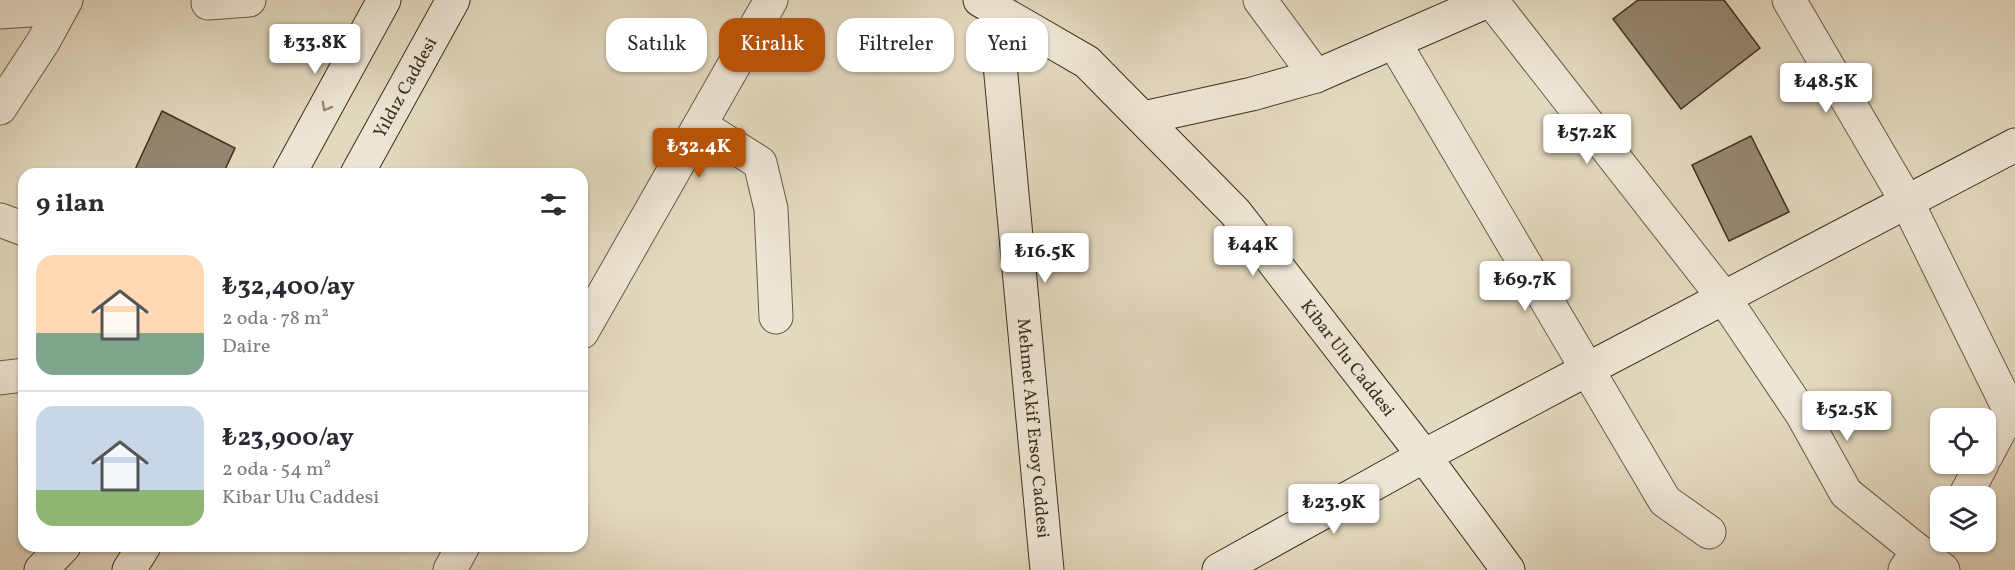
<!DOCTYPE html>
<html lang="tr">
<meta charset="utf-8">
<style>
body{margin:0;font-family:Vollkorn,serif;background:#f2f2f3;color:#2b2b33;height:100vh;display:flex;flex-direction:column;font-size:22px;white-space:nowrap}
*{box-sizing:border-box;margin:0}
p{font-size:20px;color:#7c7c81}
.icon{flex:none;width:33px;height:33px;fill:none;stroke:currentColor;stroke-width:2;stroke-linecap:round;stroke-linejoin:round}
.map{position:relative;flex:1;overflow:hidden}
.details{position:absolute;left:18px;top:168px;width:570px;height:384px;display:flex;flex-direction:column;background:#fff;border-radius:18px;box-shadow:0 2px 4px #0004}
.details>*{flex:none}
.guide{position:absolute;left:606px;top:18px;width:570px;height:54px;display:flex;gap:12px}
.controls{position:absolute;left:1930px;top:408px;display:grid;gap:12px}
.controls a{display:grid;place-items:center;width:66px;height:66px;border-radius:12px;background:#fff;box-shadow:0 2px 4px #0004;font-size:30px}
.price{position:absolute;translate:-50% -51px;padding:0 14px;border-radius:6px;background:#fff;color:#222;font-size:20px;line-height:39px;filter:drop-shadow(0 2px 3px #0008)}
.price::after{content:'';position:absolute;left:50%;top:36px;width:18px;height:14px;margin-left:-9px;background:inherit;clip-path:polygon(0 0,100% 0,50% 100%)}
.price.on{background:#b45309;color:#fff}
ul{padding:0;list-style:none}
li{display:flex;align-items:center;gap:18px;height:150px;padding:0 18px}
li+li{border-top:2px solid #e1e1e2}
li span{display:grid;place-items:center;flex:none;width:168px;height:120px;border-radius:18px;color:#555}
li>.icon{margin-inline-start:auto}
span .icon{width:72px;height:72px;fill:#fffc;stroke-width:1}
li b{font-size:26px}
h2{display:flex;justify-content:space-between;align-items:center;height:72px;padding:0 18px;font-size:26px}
.tag{padding:0 21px;border-radius:18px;background:#fff;box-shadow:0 2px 4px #0004;font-size:21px;line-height:54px}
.tag.on{background:#b45309;color:#fff}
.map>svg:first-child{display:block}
.building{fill:#958771;stroke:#402f1c;stroke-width:1.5}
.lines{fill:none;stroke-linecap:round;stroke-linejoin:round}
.street-casing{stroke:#695a45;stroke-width:35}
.secondary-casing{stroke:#402f1c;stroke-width:35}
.street{stroke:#ede6d5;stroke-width:33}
.secondary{stroke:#ede6d5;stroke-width:33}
.oneway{stroke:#968a78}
.labels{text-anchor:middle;stroke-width:6;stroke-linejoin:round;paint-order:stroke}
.street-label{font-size:18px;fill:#402f1c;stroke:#ede6d5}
</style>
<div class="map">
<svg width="2015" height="570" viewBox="0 0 2015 570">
<rect width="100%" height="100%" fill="#e3d9bf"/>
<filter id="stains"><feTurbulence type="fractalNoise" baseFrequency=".00333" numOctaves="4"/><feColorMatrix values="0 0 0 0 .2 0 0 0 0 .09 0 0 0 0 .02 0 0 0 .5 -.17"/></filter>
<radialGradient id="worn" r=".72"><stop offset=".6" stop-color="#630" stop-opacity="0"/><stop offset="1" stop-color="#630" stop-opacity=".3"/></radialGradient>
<!-- building -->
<g class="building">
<path d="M1638 0H1724L1760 48 1681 109 1613 19Z"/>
<path d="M162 111 235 148 223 174H133Z"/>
<path d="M1751 136 1789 212 1729 241 1692 165Z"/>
</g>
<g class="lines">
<!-- street casing -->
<g class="street-casing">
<g id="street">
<path d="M1260 0 1316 76"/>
<path d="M1491 0 1724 298 1802 414 1846 493 1918 551 1905 570"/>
<path d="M1789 0 1907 202 2010 411 1986 456"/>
<path d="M208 3 249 0"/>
<path d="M0 12 61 8"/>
<path d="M1394 42 1665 501 1709 532"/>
<path d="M0 108 43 42 66 0"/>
<path d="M700 125 760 163 771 209 776 317"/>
<path d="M0 220 24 229"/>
<path d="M582 332 771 0"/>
<path d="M0 378 24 375"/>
<path d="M1965 496 1982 464"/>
<path d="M1918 551 1943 570"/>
<path d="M450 570 463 546"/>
</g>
</g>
<!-- secondary casing -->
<g class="secondary-casing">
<g id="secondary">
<path id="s1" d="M980 0 1087 62 1235 212 1424 456 1508 570"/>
<path id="s2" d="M994 0 1047 570"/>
<path d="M1143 118 1252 94 1316 76 1490 0"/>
<path d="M289 174 384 0"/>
<path id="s3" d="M357 174 453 0"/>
<path d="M41 570 64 546"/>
<path d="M129 570 144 546"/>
<path d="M1219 570 1424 456 1588 369 2015 145"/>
</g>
</g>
<!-- street -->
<use href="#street" class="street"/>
<!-- secondary -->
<use href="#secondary" class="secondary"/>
</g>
<!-- one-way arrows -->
<defs><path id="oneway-chevron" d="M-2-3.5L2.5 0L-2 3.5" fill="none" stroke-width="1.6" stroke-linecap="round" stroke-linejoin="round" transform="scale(1.5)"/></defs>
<use class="oneway" href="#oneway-chevron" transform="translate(326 107) rotate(119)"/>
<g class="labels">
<!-- street labels -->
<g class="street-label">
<text dy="6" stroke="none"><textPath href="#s3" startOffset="99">Yıldız Caddesi</textPath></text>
<text dy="6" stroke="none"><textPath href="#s1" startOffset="519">Kibar Ulu Caddesi</textPath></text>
<text dy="6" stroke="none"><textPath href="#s2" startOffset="430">Mehmet Akif Ersoy Caddesi</textPath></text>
</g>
</g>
<rect width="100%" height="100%" filter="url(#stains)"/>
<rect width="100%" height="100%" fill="url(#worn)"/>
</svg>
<div class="controls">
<a><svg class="icon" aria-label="locate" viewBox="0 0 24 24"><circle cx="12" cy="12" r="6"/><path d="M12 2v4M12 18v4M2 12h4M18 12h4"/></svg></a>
<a><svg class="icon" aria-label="layers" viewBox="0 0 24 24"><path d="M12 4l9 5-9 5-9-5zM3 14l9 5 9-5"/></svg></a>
</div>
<b class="price" style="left:315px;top:75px">₺33.8K</b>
<b class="price" style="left:1826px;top:114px">₺48.5K</b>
<b class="price" style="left:1587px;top:165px">₺57.2K</b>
<b class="price on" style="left:699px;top:179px">₺32.4K</b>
<b class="price" style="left:1253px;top:277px">₺44K</b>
<b class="price" style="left:1045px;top:284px">₺16.5K</b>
<b class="price" style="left:1525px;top:312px">₺69.7K</b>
<b class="price" style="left:1847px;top:442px">₺52.5K</b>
<b class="price" style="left:1334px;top:535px">₺23.9K</b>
<div class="guide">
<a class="tag">Satılık</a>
<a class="tag on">Kiralık</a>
<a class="tag">Filtreler</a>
<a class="tag">Yeni</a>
</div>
<section class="details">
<h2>9 ilan<svg class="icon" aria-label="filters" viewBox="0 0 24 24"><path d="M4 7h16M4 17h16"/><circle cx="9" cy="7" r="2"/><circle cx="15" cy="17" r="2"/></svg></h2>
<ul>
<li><span style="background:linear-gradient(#ffd9b3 65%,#7fa58c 0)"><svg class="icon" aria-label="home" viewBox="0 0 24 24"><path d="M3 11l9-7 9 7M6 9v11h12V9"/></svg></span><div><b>₺32,400/ay</b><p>2 oda · 78 m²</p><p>Daire</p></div></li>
<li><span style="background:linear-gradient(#c9d6e8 70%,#8fb573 0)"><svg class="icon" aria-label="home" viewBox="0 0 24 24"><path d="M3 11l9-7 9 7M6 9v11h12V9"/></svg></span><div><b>₺23,900/ay</b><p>2 oda · 54 m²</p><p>Kibar Ulu Caddesi</p></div></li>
</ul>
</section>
</div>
